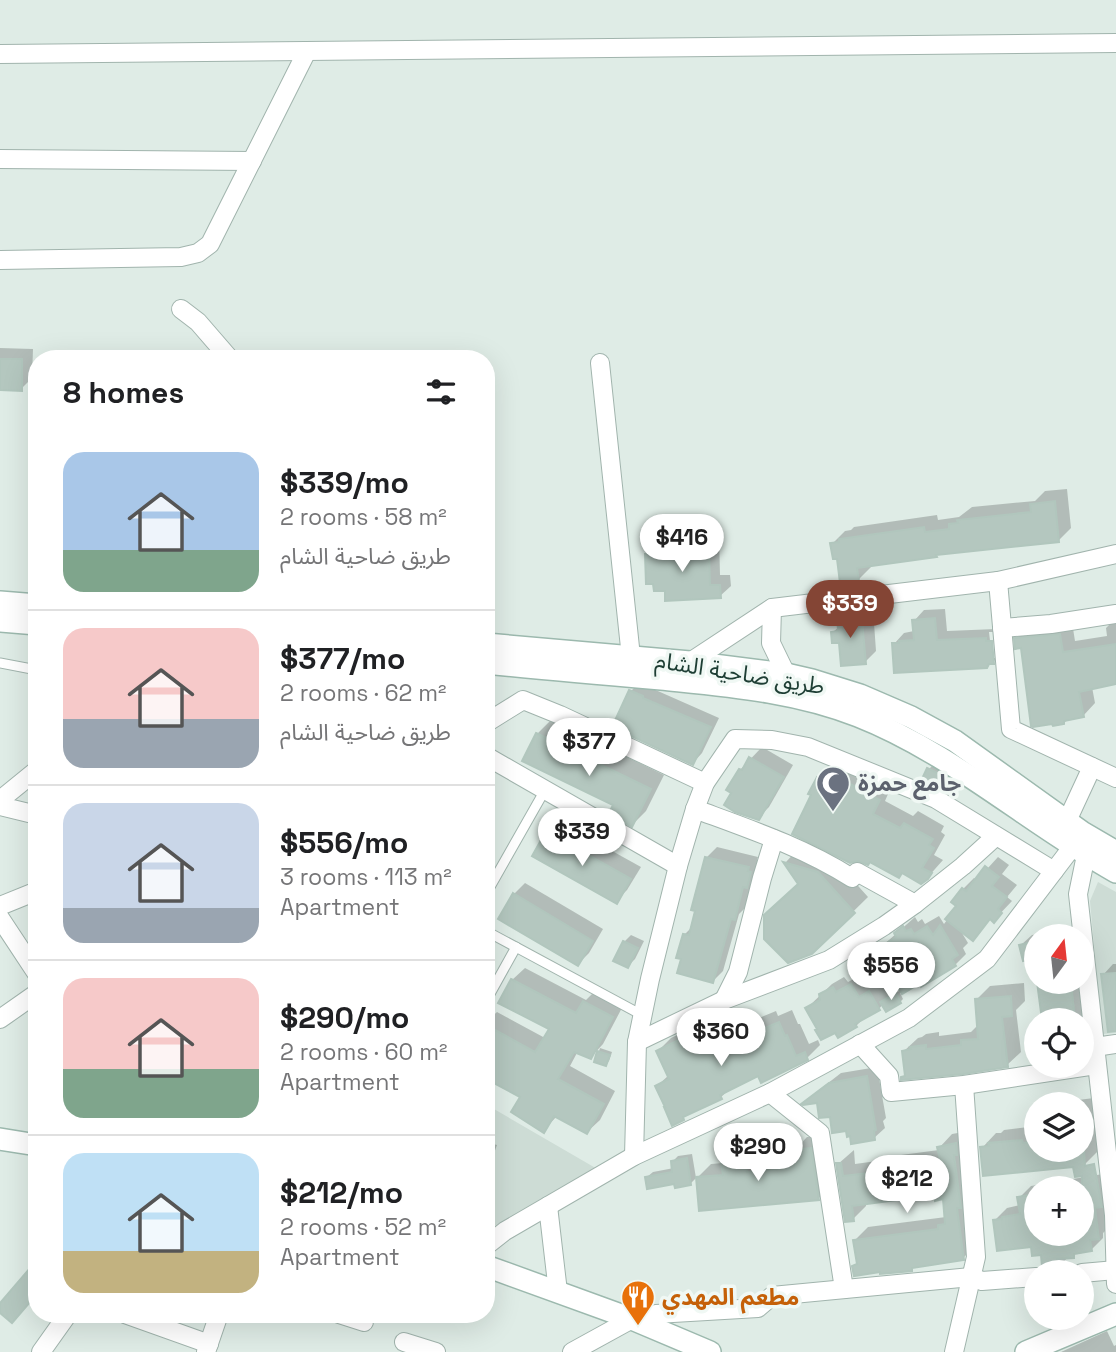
<!DOCTYPE html>
<meta charset="utf-8">
<style>
body{margin:0;font-family:"Space Grotesk","Noto Sans Arabic",sans-serif;background:#f2f2f2;color:#202124;height:100vh;display:flex;flex-direction:column;font-size:26px;white-space:nowrap}
*{box-sizing:border-box;margin:0}
p{font-size:23px;color:#757577}
.icon{flex:none;width:38px;height:38px;fill:none;stroke:currentColor;stroke-width:2;stroke-linecap:round;stroke-linejoin:round}
.map{position:relative;flex:1;overflow:hidden}
.panel{position:absolute;left:28px;top:350px;width:467px;height:973px;display:flex;flex-direction:column;background:#fff;border-radius:28px;box-shadow:0 7px 28px #0002}
.panel>*{flex:none}
.needle{width:46px;rotate:15deg}
.tools{position:absolute;left:1024px;top:924px;display:grid;gap:14px}
.tools a{display:grid;place-items:center;width:70px;height:70px;border-radius:50%;background:#fff;box-shadow:0 7px 28px #0002;font-size:35px}
.price{position:absolute;translate:-50% -60px;padding:0 16px;border-radius:24px;background:#fff;color:#222;font-size:23px;line-height:46px;filter:drop-shadow(0 2px 4px #0008)}
.price::after{content:'';position:absolute;left:50%;top:42px;width:21px;height:16px;margin-left:-10px;background:inherit;clip-path:polygon(0 0,100% 0,50% 100%)}
.price.selected{background:#844535;color:#fff}
ul{padding:0;list-style:none}
li{display:flex;align-items:center;gap:21px;height:175px;padding:0 35px}
li+li{border-top:2px solid #e0e0e0}
li span{display:grid;place-items:center;flex:none;width:196px;height:140px;border-radius:21px;color:#555}
li>.icon{margin-inline-start:auto}
span .icon{width:84px;height:84px;fill:#fffc;stroke-width:1}
li b{font-size:30px}
h2{display:flex;justify-content:space-between;align-items:center;height:84px;padding:0 35px;font-size:30px}
.map>svg:first-child{display:block}
.built{fill:#cddcd5}
.shadow{fill:#0003;fill-rule:evenodd}
.building{fill:#b4c7bf;stroke:#b1c6bd;stroke-width:2}
.lines{fill:none;stroke-linecap:round;stroke-linejoin:round}
.lane-casing{stroke:#a1b4ad;stroke-width:11}
.street-casing{stroke:#a1b4ad;stroke-width:20}
.secondary-casing{stroke:#9cb9ae;stroke-width:24}
.lane{stroke:#fff;stroke-width:9}
.street{stroke:#fff;stroke-width:18}
.secondary{stroke:#fff;stroke-width:21}
.labels{text-anchor:middle;stroke-width:7;stroke-linejoin:round;paint-order:stroke}
.street-label{font-size:23px;fill:#1e3e34;stroke:#f0f8f4}
.worship-label{font-size:23px;font-weight:bold;fill:#5b616d;stroke:#f0f8f4;text-anchor:start}
.food-label{font-size:23px;font-weight:bold;fill:#c56008;stroke:#f0f8f4;text-anchor:start}
</style>
<div class="map">
<svg width="1116" height="1352" viewBox="0 0 1116 1352">
<rect width="100%" height="100%" fill="#dfece6"/>
<!-- built -->
<g class="built">
<path d="M1098 882 1116 892V1033L1102 1034 1090 901Z"/>
<path d="M487 1105 599 1170 487 1230Z"/>
</g>
<!-- shadow -->
<g class="shadow">
<path d="M0 348 33 349 32 378 21 389H0Z"/>
<path d="M1067 489 1071 528 1058 541 938 553 936 556 870 564 871 567 858 580 838 557 832 544 845 531 851 530 854 527 937 515 938 520 959 517 972 507 1035 501 1045 491Z"/>
<path d="M719 534 720 575H730L731 586 720 596 666 590 647 555 658 544 690 543 699 535Z"/>
<path d="M864 601 865 610 873 609 876 651 865 662 840 641 833 632 840 626 839 614 850 602Z"/>
<path d="M945 609 947 631 996 629 1004 652 993 662 894 644 904 633 914 631V621L924 610ZM989 632H993L995 658H992Z"/>
<path d="M1116 618V683L1092 687 1095 703 1083 716 1068 719 1064 723 1022 646 1016 639 1029 627 1072 622 1075 641 1107 636 1106 628Z"/>
<path d="M640 682 651 688 719 718 702 753 693 763 631 691Z"/>
<path d="M551 720 664 775 646 811 632 825 615 804 537 734Z"/>
<path d="M762 747 793 765 769 807 758 818 740 770Z"/>
<path d="M936 762 951 770 947 779 940 786 929 769Z"/>
<path d="M831 765 844 771 847 768 891 787 885 801 913 816 918 811 944 826 941 832 945 835 934 855 943 860 927 878 814 795 818 778Z"/>
<path d="M558 821 641 867 627 890 616 901 547 832Z"/>
<path d="M717 847 758 857 757 860 761 861 757 875 752 880 745 908 739 914 723 971 713 981 683 958 684 935 693 926 706 858Z"/>
<path d="M799 848 833 858 868 897 811 953 800 884 786 862Z"/>
<path d="M998 857 1009 865 1002 874 1017 885 1007 897 1012 901 994 920 991 918 973 938 959 928 968 943 963 948 966 954 955 965 900 993 903 999 900 1002 883 1004 879 1009 866 1016 856 1026 838 1036 836 1030 819 1029 807 1008 832 984 844 977 848 982 863 974 870 987 880 981 889 997 901 990 878 948 872 953 857 962 856 959 863 952 877 942 880 948 915 917 918 922 922 919 925 924 939 916 944 924 958 905 963 889 974 878 977 880Z"/>
<path d="M525 883 603 929 589 953 578 964 514 894Z"/>
<path d="M1079 925 1082 936H1036V957L1021 945 1032 935Z"/>
<path d="M631 935 644 941 635 959 628 966 624 942Z"/>
<path d="M1113 964H1116V1024L1103 975Z"/>
<path d="M525 968 586 1000 597 989 624 1004 603 1044 591 1057 578 1051 570 1066 615 1091 600 1120 587 1132 557 1116 544 1130 495 1051 486 1046V1022L497 1012 545 1038 551 1028 512 980Z"/>
<path d="M1039 982H1081L1089 1044 1082 1051V1020H1044Z"/>
<path d="M1024 983 1025 1001 1016 1010 1021 1052 1007 1065 902 1078 907 1073 904 1051 918 1038 922 1037 926 1034 939 1032V1036L971 1032 976 1027H979L977 999 990 986Z"/>
<path d="M792 1010 798 1024H800L809 1044 818 1040 820 1045 807 1058 759 1074 731 1088 721 1097 689 1112 683 1118 657 1086 669 1075 658 1051 671 1038 709 1020 714 1031 717 1030 721 1037 733 1031 735 1035 749 1029 759 1018 776 1011 778 1016Z"/>
<path d="M600 1048 612 1052 609 1061 606 1064 596 1061Z"/>
<path d="M877 1067 886 1118 883 1121 885 1128 874 1138 848 1129 831 1115 819 1101 805 1103 814 1094 841 1073Z"/>
<path d="M1102 1097 1099 1150 1085 1164 982 1148 996 1133H1001L1004 1130 1036 1126V1150H1082V1104H1073L1078 1100Z"/>
<path d="M969 1131 976 1245 963 1258 916 1265 911 1270 854 1266 858 1262 855 1240 868 1227 946 1217 944 1197 936 1193 866 1203V1206L853 1219 838 1164 854 1150 855 1164 899 1158 901 1155 939 1150V1148L952 1134Z"/>
<path d="M755 1136 760 1159 794 1156V1151L807 1137 824 1136 831 1185 818 1199 697 1178 711 1164 723 1163 722 1158 740 1139Z"/>
<path d="M486 1142 497 1145 486 1175Z"/>
<path d="M692 1154 696 1178 690 1184 647 1177 653 1172 674 1168 673 1161 678 1156Z"/>
<path d="M1109 1173 1110 1226 1103 1233V1238L1091 1250 1077 1252 1073 1256H1069L1057 1269 1033 1245 995 1220 1007 1208 1020 1205 1019 1198 1031 1186ZM1036 1188H1082V1234H1036Z"/>
<path d="M1107 1331 1114 1346 1116 1345V1352H1061Z"/>
</g>
<!-- building -->
<g class="building">
<path d="M0 359H22V391L0 390Z"/>
<path d="M1055 501 1059 542 936 555 937 557 857 568 859 581 840 583 837 559H833L830 543 839 542V539L924 527 925 532 949 529V524L958 523 957 520 1031 512 1030 504Z"/>
<path d="M709 544 710 585H720L721 598 665 601V591H654L653 584H646L645 554 686 553V545Z"/>
<path d="M854 611V620H862L866 664 841 666 839 643H832L831 632 838 631 837 613Z"/>
<path d="M935 618 937 640 986 638V641H992L994 664H989L987 668 894 673 892 643H899V641L914 640 912 620Z"/>
<path d="M1060 634 1063 652 1116 644V684L1079 692 1084 717 1064 721V724L1053 726 1052 724 1033 727 1031 726 1021 648 1015 649 1014 638Z"/>
<path d="M629 690 643 696V698L711 727 693 765 612 727Z"/>
<path d="M536 733 651 789 632 827 609 813 613 805 522 761Z"/>
<path d="M749 757 784 777 759 820 735 812 724 805 731 793 726 790 739 769 742 770Z"/>
<path d="M927 768 946 777 940 788 921 781Z"/>
<path d="M817 777 831 784 833 779 840 782 841 779 856 787 855 788 880 800 873 814 900 828 904 823 933 839 929 845 934 848 922 868 932 873 928 879 921 884 902 873 899 878 870 862 868 865 858 861 850 863 792 834 811 795 808 794Z"/>
<path d="M546 831 631 879 617 904 532 856Z"/>
<path d="M705 857 749 867 748 871 751 872 747 888 743 887 735 920 731 919 713 983 677 973 681 959 676 958 683 934 689 935 695 911 691 910Z"/>
<path d="M783 862 818 872 855 913 812 954 788 963 764 939V915L798 884Z"/>
<path d="M985 866 999 877 992 886 1007 897 998 909 1002 913 994 923 990 919 973 941 945 919 956 906 951 902 962 888 966 891Z"/>
<path d="M513 893 593 941 578 966 498 919Z"/>
<path d="M940 925 958 955 952 959 956 966 921 987 919 984 902 994 877 949 896 937 894 933 903 926 906 931 911 929 914 934 927 926 933 935Z"/>
<path d="M623 941 638 948 628 968 613 961Z"/>
<path d="M1036 941V958L1023 961 1019 945Z"/>
<path d="M1116 973V1031L1108 1032 1101 974Z"/>
<path d="M511 979 576 1013 583 1001 613 1017 591 1059 574 1052 558 1079 604 1104 587 1134 554 1116 544 1133 511 1112 520 1097 486 1079V1064L493 1052 486 1048V1025L535 1052 549 1029 498 1003Z"/>
<path d="M1037 982H1071L1075 1020H1042Z"/>
<path d="M851 984 859 997 869 991 880 1010 855 1024 857 1027 838 1038 835 1033 821 1040 815 1030 817 1029 805 1008 820 1000 819 994 833 987 836 992Z"/>
<path d="M896 993 901 1003 886 1012 880 1002Z"/>
<path d="M1011 996 1012 1016 1002 1017 1008 1067 963 1074 901 1080V1077L905 1076 902 1051 911 1049 910 1047 926 1045V1049L961 1045V1040L978 1039 975 999Z"/>
<path d="M779 1022 785 1036 787 1035 796 1056 805 1052 808 1060 761 1083 758 1076 720 1095 722 1099 683 1117 684 1120 672 1126 664 1107H665L655 1086 669 1079 656 1051 695 1032 701 1043 704 1041 708 1048 720 1043 721 1047 746 1036 744 1031 762 1023 765 1028Z"/>
<path d="M597 1051 610 1055 606 1066 594 1062Z"/>
<path d="M867 1076 876 1130 874 1131 875 1140 851 1144 850 1136 847 1137 846 1131 832 1133 830 1117 819 1118 817 1103 803 1105 801 1104 829 1083Z"/>
<path d="M1022 1140 1023 1143 1036 1141V1150H1084L1085 1166 1094 1164 1102 1207 1095 1208 1099 1239 1090 1240 1092 1251 1074 1254V1258L1057 1259 1058 1270 1046 1271 1042 1267 1041 1255 1032 1256 1031 1247 997 1251 993 1220 1002 1219V1217L1020 1214 1017 1197 1036 1194V1234H1082V1176L1075 1177 1073 1167 983 1176 980 1147 989 1146 988 1143Z"/>
<path d="M956 1143 957 1155H954L961 1208H957L964 1260 912 1268V1271L880 1274V1272L854 1276 852 1266 857 1264 853 1240 938 1229V1225L945 1224 943 1199 935 1201 934 1195 852 1206 854 1221 845 1222 836 1163H841L843 1176 886 1171V1168L940 1160 937 1147Z"/>
<path d="M742 1148 747 1172 782 1168V1165H794L792 1150 811 1148 819 1200 699 1211 696 1177 723 1175 720 1157H726L725 1151Z"/>
<path d="M687 1158 691 1185 675 1188 674 1184 647 1189 645 1177 672 1172 671 1161Z"/>
<path d="M37 1260V1294L12 1323 0 1313V1303Z"/>
</g>
<g class="lines">
<!-- lane casing -->
<g class="lane-casing">
<g id="lane">
<path d="M0 663 37 670"/>
<path d="M486 894 545 790"/>
<path d="M486 931 642 1015"/>
<path d="M486 1001 516 947"/>
</g>
</g>
<!-- street casing -->
<g class="street-casing">
<g id="street">
<path d="M0 54 1116 43"/>
<path d="M0 159 252 161"/>
<path d="M0 260 181 257 198 253 210 244 307 51"/>
<path d="M181 309 198 322 230 359"/>
<path d="M600 363 631 657"/>
<path d="M998 581 1011 729 1116 778"/>
<path d="M772 608 771 643 786 674"/>
<path d="M1002 628 1051 624 1116 614"/>
<path d="M690 662 772 608 998 581 1116 554"/>
<path d="M486 723 523 700 560 715 705 783"/>
<path d="M486 756 678 866"/>
<path d="M0 800 37 770"/>
<path d="M0 806 37 815"/>
<path d="M695 809C749 829 803 847 852 878L857 872 915 904 963 866 996 836"/>
<path d="M1067 821 1092 767"/>
<path d="M1086 855 1078 894 1114 1215 1116 1284"/>
<path d="M0 906 32 893H37"/>
<path d="M0 918 37 974"/>
<path d="M724 1000 738 972 762 878 774 839"/>
<path d="M0 1019 37 993"/>
<path d="M637 1042 724 1000 829 960 884 926 915 904"/>
<path d="M860 1044 889 1076 891 1092 964 1085 1096 1065"/>
<path d="M1095 1047 1116 1044"/>
<path d="M770 1093 820 1133 844 1289"/>
<path d="M634 1156 637 1042 650 979 678 866 695 809 705 783 735 739 772 740 808 747 936 799 1054 871"/>
<path d="M548 1206 558 1292"/>
<path d="M486 1246 505 1231 634 1156 770 1093 909 1018 987 959 1073 846"/>
<path d="M1082 1273 1116 1270"/>
<path d="M125 1314 209 1344"/>
<path d="M339 1314 364 1322"/>
<path d="M404 1342 436 1352"/>
<path d="M41 1352 68 1314"/>
<path d="M206 1352 219 1314"/>
<path d="M572 1352 632 1319 656 1314 758 1308 772 1296 971 1277 982 1281 1036 1277"/>
<path d="M954 1352 976 1257 964 1085"/>
</g>
</g>
<!-- secondary casing -->
<g class="secondary-casing">
<g id="secondary">
<path d="M0 602 37 605"/>
<path d="M0 621 37 624"/>
<path d="M486 644 690 662 786 674 812 680 860 695 911 717 955 741 1082 832 1116 852"/>
<path d="M486 663C545 669 603 674 661 679 728 686 794 691 858 716 952 753 1028 823 1116 872"/>
<path d="M0 1139 37 1145"/>
<path d="M486 1266 632 1319 710 1352"/>
<path d="M1026 1352 1116 1314"/>
</g>
</g>
<!-- lane -->
<use href="#lane" class="lane"/>
<!-- street -->
<use href="#street" class="street"/>
<!-- secondary -->
<use href="#secondary" class="secondary"/>
</g>
<!-- icons -->
<defs>
<g id="mosque-pin" transform="scale(1.75)"><path d="M0 17L-7.5 6A9.5 9.5 0 1 1 7.5 6Z" fill="#6b7280" stroke="#f0f8f4"/><path d="M3.5-4.9A6 6 0 1 0 3.5 4.9A5 5 0 1 1 3.5-4.9Z" fill="#fff"/></g>
<g id="restaurant-pin" transform="scale(1.75)"><path d="M0 17L-7.5 6A9.5 9.5 0 1 1 7.5 6Z" fill="#e8710a" stroke="#f0f8f4"/><path d="M-5-6h1v4h1v-4h1v4h1v-4h1v5L-1.5 .5V6h-2V.5L-5-1ZM5-6V6H3V1.5H1.5Q1.5-4 5-6Z" fill="#fff"/></g>
</defs>
<g fill-rule="evenodd">
<use href="#mosque-pin" x="833" y="783"/>
<use href="#restaurant-pin" x="638" y="1297"/>
</g>
<g class="labels">
<!-- street labels -->
<g class="street-label">
<text transform="translate(740 673) rotate(9)" y="8">طريق ضاحية الشام</text>
</g>
<!-- worship labels -->
<g class="worship-label">
<text x="858" y="791">جامع حمزة</text>
</g>
<!-- food labels -->
<g class="food-label">
<text x="662" y="1305">مطعم المهدي</text>
</g>
</g>
</svg>
<div class="tools">
<a><svg class="needle" viewBox="-14 -14 28 28"><path d="M0-13l5 13h-10z" fill="#e53935"/><path d="M0 13l5-13h-10z" fill="#757577"/></svg></a>
<a><svg class="icon" aria-label="locate" viewBox="0 0 24 24"><circle cx="12" cy="12" r="6"/><path d="M12 2v4M12 18v4M2 12h4M18 12h4"/></svg></a>
<a><svg class="icon" aria-label="layers" viewBox="0 0 24 24"><path d="M12 4l9 5-9 5-9-5zM3 14l9 5 9-5"/></svg></a>
<a>+</a>
<a>−</a>
</div>
<b class="price" style="left:682px;top:574px">$416</b>
<b class="price selected" style="left:850px;top:640px">$339</b>
<b class="price" style="left:589px;top:778px">$377</b>
<b class="price" style="left:582px;top:868px">$339</b>
<b class="price" style="left:891px;top:1002px">$556</b>
<b class="price" style="left:721px;top:1068px">$360</b>
<b class="price" style="left:758px;top:1183px">$290</b>
<b class="price" style="left:907px;top:1215px">$212</b>
<section class="panel">
<h2>8 homes<svg class="icon" aria-label="filters" viewBox="0 0 24 24"><path d="M4 7h16M4 17h16"/><circle cx="9" cy="7" r="2"/><circle cx="15" cy="17" r="2"/></svg></h2>
<ul>
<li><span style="background:linear-gradient(#a9c7e8 70%,#7fa58c 0)"><svg class="icon" aria-label="home" viewBox="0 0 24 24"><path d="M3 11l9-7 9 7M6 9v11h12V9"/></svg></span><div><b>$339/mo</b><p>2 rooms · 58 m²</p><p>طريق ضاحية الشام</p></div></li>
<li><span style="background:linear-gradient(#f6c9c9 65%,#9aa5b1 0)"><svg class="icon" aria-label="home" viewBox="0 0 24 24"><path d="M3 11l9-7 9 7M6 9v11h12V9"/></svg></span><div><b>$377/mo</b><p>2 rooms · 62 m²</p><p>طريق ضاحية الشام</p></div></li>
<li><span style="background:linear-gradient(#c9d6e8 75%,#9aa5b1 0)"><svg class="icon" aria-label="home" viewBox="0 0 24 24"><path d="M3 11l9-7 9 7M6 9v11h12V9"/></svg></span><div><b>$556/mo</b><p>3 rooms · 113 m²</p><p>Apartment</p></div></li>
<li><span style="background:linear-gradient(#f6c9c9 65%,#7fa58c 0)"><svg class="icon" aria-label="home" viewBox="0 0 24 24"><path d="M3 11l9-7 9 7M6 9v11h12V9"/></svg></span><div><b>$290/mo</b><p>2 rooms · 60 m²</p><p>Apartment</p></div></li>
<li><span style="background:linear-gradient(#bfe0f5 70%,#c2b280 0)"><svg class="icon" aria-label="home" viewBox="0 0 24 24"><path d="M3 11l9-7 9 7M6 9v11h12V9"/></svg></span><div><b>$212/mo</b><p>2 rooms · 52 m²</p><p>Apartment</p></div></li>
</ul>
</section>
</div>
